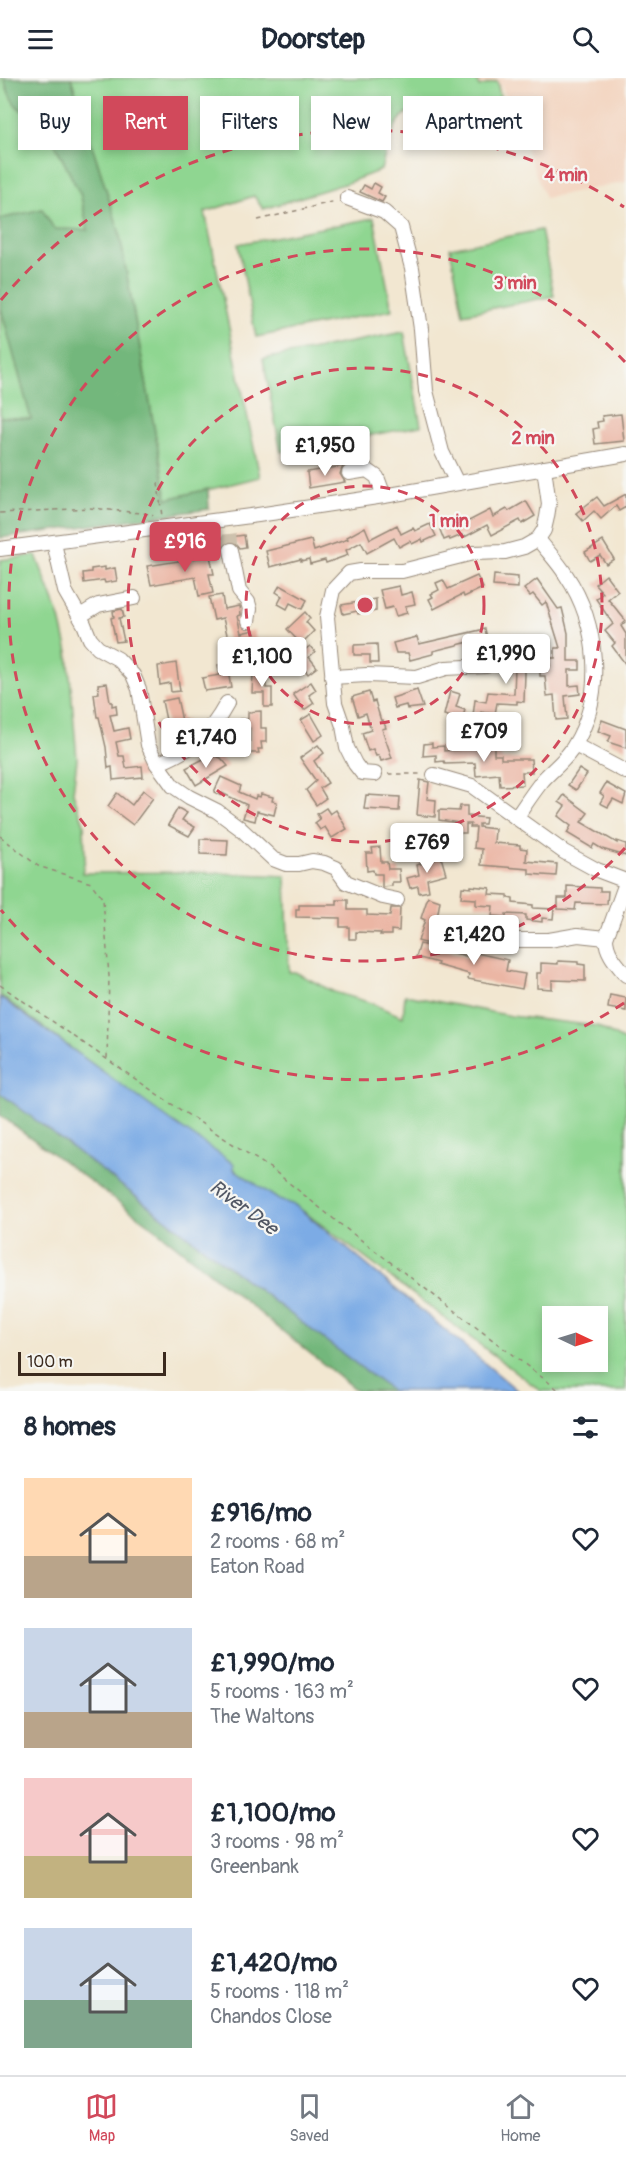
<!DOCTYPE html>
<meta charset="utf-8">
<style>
body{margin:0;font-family:Pangolin,sans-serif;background:#f2f2f3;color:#1f2937;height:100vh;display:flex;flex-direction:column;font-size:22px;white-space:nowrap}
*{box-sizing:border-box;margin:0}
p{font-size:20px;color:#747a83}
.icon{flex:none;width:33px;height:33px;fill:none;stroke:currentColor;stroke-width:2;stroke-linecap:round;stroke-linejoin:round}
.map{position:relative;height:1313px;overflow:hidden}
.side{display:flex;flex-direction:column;background:#fff;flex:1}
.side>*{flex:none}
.top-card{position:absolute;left:18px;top:18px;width:591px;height:54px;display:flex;gap:12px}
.needle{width:39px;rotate:94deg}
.fabs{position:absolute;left:542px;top:1228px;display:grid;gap:12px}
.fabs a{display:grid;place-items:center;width:66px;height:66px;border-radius:0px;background:#fff;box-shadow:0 3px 9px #0003;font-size:30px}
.scale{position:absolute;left:18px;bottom:15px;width:148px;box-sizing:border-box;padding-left:6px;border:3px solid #3b2a1e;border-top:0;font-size:16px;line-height:21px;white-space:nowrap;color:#3b2a1e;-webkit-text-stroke:4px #f6f6f2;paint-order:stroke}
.price{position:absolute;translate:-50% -51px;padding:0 14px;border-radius:6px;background:#fff;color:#222;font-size:20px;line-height:39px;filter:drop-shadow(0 2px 3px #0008)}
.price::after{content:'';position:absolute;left:50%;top:36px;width:18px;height:14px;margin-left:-9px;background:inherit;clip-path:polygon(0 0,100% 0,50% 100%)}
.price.on{background:#d1495b;color:#fff}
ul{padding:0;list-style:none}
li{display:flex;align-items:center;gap:18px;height:150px;padding:0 24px}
li span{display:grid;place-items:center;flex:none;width:168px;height:120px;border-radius:0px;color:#555}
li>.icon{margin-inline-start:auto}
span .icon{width:72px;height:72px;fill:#fffc;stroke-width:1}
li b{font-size:26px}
h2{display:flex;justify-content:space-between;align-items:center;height:72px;padding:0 24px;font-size:26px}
.chip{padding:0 21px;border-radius:0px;background:#fff;box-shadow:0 3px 9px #0003;font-size:21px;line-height:54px}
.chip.on{background:#d1495b;color:#fff}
header{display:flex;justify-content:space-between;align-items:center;height:78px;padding:0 24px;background:#fff;font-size:27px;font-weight:700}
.dock{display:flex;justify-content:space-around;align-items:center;height:84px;border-top:2px solid #e0e1e3;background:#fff;font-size:16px;color:#747a83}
.dock a{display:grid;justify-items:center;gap:3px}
.dock .on{color:#d1495b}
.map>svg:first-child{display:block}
.built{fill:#f3d4bf}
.green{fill:#8fd691;stroke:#658058;stroke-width:1.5;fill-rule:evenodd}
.forest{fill:#73b77b;stroke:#57704c;stroke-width:1.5}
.water{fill:#7babe5;stroke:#5b6a82;stroke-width:1.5}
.building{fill:#ebb6a4}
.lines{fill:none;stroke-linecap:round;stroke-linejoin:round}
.minor-tunnel{stroke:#cdc1ad;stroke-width:14;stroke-dasharray:14 7;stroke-linecap:butt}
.minor-casing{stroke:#968878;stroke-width:16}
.path{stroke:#968878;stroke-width:1.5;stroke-dasharray:4.5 4.5;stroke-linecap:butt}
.minor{stroke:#fff;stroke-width:14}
.ring{fill:none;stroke:#d1495b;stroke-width:3;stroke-dasharray:10 8}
.labels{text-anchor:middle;stroke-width:4.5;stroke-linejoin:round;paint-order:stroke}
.water-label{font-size:20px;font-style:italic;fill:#515764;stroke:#f6f6f2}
.centre{fill:#d1495b;stroke:#f6f6f2;stroke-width:3}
.ring-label{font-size:18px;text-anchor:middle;font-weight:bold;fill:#d1495b;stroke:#f6f6f2;stroke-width:4.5;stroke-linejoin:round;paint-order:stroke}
</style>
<header><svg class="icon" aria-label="menu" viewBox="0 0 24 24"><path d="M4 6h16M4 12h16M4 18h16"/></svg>Doorstep<svg class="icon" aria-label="search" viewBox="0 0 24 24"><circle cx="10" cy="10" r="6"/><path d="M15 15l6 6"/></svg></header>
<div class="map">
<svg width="626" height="1313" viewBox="0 0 626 1313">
<rect width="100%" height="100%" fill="#f6f6f2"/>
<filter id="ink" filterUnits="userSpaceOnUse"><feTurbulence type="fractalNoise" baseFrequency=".0167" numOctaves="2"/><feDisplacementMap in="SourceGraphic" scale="12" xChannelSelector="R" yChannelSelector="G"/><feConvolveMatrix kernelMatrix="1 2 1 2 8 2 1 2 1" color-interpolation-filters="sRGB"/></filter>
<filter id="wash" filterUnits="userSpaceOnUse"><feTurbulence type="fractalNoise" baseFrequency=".008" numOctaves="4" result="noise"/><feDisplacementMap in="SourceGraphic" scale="24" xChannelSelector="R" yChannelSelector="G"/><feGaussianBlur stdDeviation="1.35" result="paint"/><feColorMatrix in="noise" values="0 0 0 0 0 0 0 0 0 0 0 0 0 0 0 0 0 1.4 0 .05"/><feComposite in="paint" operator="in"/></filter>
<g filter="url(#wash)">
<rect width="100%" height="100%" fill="#f2e7d1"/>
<!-- built -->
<path class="built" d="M71 0H626V104L545 120 500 4 501 18 497 25 478 29 428 28 406 37 399 43 386 73 381 92 347 105 263 131 254 118 205 134 260 399 167 422 119 153Z"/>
<!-- green -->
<g class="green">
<path d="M0 0H4C11 25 18 34 43 42L81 118 88 152 54 151 42 131 0 141Z"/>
<path d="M71 0H484L477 3 479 9 497 3 500 18 496 25C490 26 483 27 477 28 454 29 413 20 398 44 389 58 385 76 381 92L347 105 263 131 254 118 205 134 260 399 167 422 119 153Z"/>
<path d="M374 140 392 232 256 259 238 166Z"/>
<path d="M541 152 554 218 463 236 450 170Z"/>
<path d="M0 227 32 341 0 339Z"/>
<path d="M404 254 421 348 281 374 263 281Z"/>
<path d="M36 477 60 540 68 574 77 681 73 715 84 746 85 781 82 795 194 794 286 798 289 894H295L334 914 368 924 403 939 405 917 511 938 597 948 626 964V1313H541L295 1127 279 1122 233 1091 0 917V482ZM552 1239H597V1284H552Z"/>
</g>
<!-- forest -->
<g class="forest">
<path d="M4 0H71L119 153 167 421 208 411 209 431 0 460V339L31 341 0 227V141L42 131 54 151 88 152 81 118 43 42C17 33 11 27 4 0Z"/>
<path d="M0 1015 392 1313H357L154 1150 0 1037Z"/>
</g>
<!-- water -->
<path class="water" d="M0 919 174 1045 234 1086V1091L279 1122 295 1127 518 1313H392L0 1015Z"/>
<g id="blocks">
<!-- building -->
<g class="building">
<path d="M374 105 381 109 378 115 385 119 382 124 360 114 364 107 371 111Z"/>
<path d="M621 336 624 363 595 366 593 351 598 350 597 344 603 343 602 338Z"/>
<path d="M343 388 340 396 345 404 309 410 307 394Z"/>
<path d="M626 416V429L619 433 616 428 601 441 594 433 583 443 576 435 597 419 604 428Z"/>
<path d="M526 423 535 438 522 446 520 442 492 457 487 447 463 460 462 457 450 462 449 460 444 462 440 452 464 442 465 445 490 432 493 439 507 431 509 433Z"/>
<path d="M430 446 436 458 423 464 422 461 412 466 410 463 399 469 394 460 367 475 361 464 346 472 348 477 326 485 325 482 310 486 309 481 301 483V481L270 489 266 473 311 462 314 473 348 461 347 459 365 449 370 461 397 447 401 456 413 450 415 453Z"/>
<path d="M244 457 246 469 240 470 237 466 230 463 225 466 222 473H218L216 461Z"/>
<path d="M603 463 614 481 606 486 600 477 590 483 585 474Z"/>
<path d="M210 478 214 496H209L213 515 199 518 195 499 151 507 147 488Z"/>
<path d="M105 489V492L115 490 117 503 105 505 104 502 84 505 83 495 91 494V491Z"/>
<path d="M494 497 518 499V510L493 508Z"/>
<path d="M606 497 618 513 608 521 626 543 621 548 626 556V587L612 568 615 565 605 553 613 546 596 521 603 515 595 506Z"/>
<path d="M477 498 483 510 464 519 463 516 434 531 429 521 433 519 431 516 439 512 436 505 443 502 448 511Z"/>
<path d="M537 501 558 531 562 530 568 555V583H580V592H569V608L579 607 580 616 565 618 567 641 556 642 554 617 547 618 545 598H540V588H550L549 580H555V570H560L546 524 542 527 533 516 530 518 524 511Z"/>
<path d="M280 507 307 522 302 531 290 525 287 531 278 526 282 518 276 514Z"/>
<path d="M399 508 401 517 412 514 415 526 405 528 407 535 396 538 393 529 385 531 380 512Z"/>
<path d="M222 517 224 531 239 528 240 537 237 538 241 555 254 552 256 562 233 569 232 565H229L223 540 214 542 209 519Z"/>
<path d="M376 521V533L358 536 357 533 343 536 341 527Z"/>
<path d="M122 531 124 539 119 540 124 563 116 564 111 540 114 539 113 533Z"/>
<path d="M305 534 310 540 306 544 314 553 301 566 287 551Z"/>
<path d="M485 551 488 564 474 567 473 563 433 573V576L410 582 408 575H396L393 565 417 559 419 566Z"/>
<path d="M377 566 378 585H370V577H354V567Z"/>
<path d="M310 568 315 574 309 579 317 589 308 596 295 579Z"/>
<path d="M522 570 525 595 524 624 517 623V626L497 625 495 636 481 634V639L473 638 475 622 486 624 488 614 514 616 515 590 513 584H505V581L499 582 498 573Z"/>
<path d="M176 585 180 613 171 614 170 605 160 607 158 588Z"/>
<path d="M227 586 231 609 205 613 202 600 220 597 218 587Z"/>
<path d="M253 595H266V610H272V629H264V615H252Z"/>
<path d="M311 604 316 612 309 617 314 625 304 632 293 616Z"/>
<path d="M107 605 110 624H112V628L116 627 117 636 110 637 114 653 128 650 130 661 116 664 119 678H124L126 690 142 688 143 699 113 702 112 689 108 690 106 669 99 639H97L94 616 99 615 98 606Z"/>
<path d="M417 612 423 629 407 631 406 627 395 630 392 620Z"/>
<path d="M450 613 460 616 456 629 465 632 462 642 444 637Z"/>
<path d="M369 614 372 624 375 623 381 643 383 642 386 650 382 651 392 680 381 683 379 677 376 678 373 671 368 673 362 655 371 652 366 635 358 638 352 619Z"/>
<path d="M177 620 182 643 186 642 187 650 174 653 173 646 167 647 162 623Z"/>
<path d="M261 633V650H266V664H261L262 671H258L259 675H250V650L240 651V641H248V634Z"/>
<path d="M311 636 323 657 314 663 301 642Z"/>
<path d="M602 642 626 651V670L608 664 611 658 598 653Z"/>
<path d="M432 665V669L444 668V673L494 668V677H501V681H531L532 694H522L523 707 500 708 499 696 476 698 475 685 445 686 444 683 436 684V677L423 678 424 666Z"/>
<path d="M318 667 324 675 314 683 328 705 320 710 326 720 316 727 306 712 316 703 300 680Z"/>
<path d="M211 677 221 680 228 688 196 707 186 690Z"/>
<path d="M579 691 587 696 576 712 568 707Z"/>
<path d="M221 699 241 708 239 714 255 721 256 718 260 719 261 716 273 719 272 723 277 724 274 737 257 733 255 743 243 740 247 727 222 715 221 718 214 714Z"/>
<path d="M420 702 429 704 427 721 436 722 435 739 417 737Z"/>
<path d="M606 705 626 716 623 726 613 721 608 729 600 725 604 718 600 715Z"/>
<path d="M143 712 153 720 133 747 108 728 117 715 132 727Z"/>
<path d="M366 717 400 719 399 733 364 731Z"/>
<path d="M564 717 588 735 581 744 617 765V763L626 766V778L602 771 594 766 592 770 567 755 571 748 558 738 565 728 559 724Z"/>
<path d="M460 728H467V738L486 740 485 746H479V749L495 751 494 765 520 767V770L527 771 526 783 557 786 556 798 529 796V791L481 787 482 771 474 770 476 749H470L471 746H466V755H458L459 745 439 742V732L459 733Z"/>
<path d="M178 730 187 735 182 742 195 749 189 758 168 747Z"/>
<path d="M326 730 330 736 336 732 347 751 332 760 325 749 320 752 315 745 320 741 317 736Z"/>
<path d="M200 761 228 762 227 777 200 776Z"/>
<path d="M380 769 381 784H387L388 791H399L400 804H392V808L382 809V796H374L373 792 367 793 366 775H373L372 770Z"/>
<path d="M441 779 446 796 427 801 429 813 419 815 418 808 410 810 407 800 419 797 417 787Z"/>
<path d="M471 808 490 810 489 816 508 817V820L513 821V825L533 827V830L554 831 553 841 542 840V844L526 842V837L506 836V839L492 838 493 828 476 827V821L461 820 462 809 471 810Z"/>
<path d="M567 808 600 810V813H608L607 826 576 825 575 832 558 831V820H567Z"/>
<path d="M428 819 440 823 437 840 439 841 428 866 418 863 425 842 421 840Z"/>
<path d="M337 822H348V832H367V837L390 838 391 830H400L399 853 391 852V857H380L381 855 356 854V861H349V849H340V840L296 839V831H299V827H337Z"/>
<path d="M420 866 470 879 472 874 508 882 506 893 525 896 522 911 468 901 469 896 437 887 438 885 416 879Z"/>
<path d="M558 883 578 884V886L585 887V903L552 902V911L537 910V895H541V885L558 886Z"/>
<path d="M610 917 626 920V933L608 930Z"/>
</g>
</g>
</g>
<g filter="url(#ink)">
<use href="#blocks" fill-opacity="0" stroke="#968878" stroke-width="1.5"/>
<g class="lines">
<!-- minor-tunnel -->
<path class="minor-tunnel" d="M229 456 231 472"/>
<!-- minor casing -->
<g class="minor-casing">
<g id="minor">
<path d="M347 120 384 134 401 149 412 190 421 251 426 313 442 374 457 405"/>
<path d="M349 395 367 392 377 399 384 418"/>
<path d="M54 465 65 513 84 546 90 561 98 570 118 581 133 597 139 611 148 667 157 686 173 708 189 719 217 733 240 750 273 781 286 786H299L312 783 324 785 336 790 346 804 383 819 397 822"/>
<path d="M0 471 258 437 384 418 626 376"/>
<path d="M231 472 239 513 248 524 250 531 248 543"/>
<path d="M80 538 98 527 134 520"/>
<path d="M332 599 367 597 417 599 446 590 486 588"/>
<path d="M575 667 626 694"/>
<path d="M157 686C194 670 207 661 227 625"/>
<path d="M375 696 362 695 355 686 347 670 343 648 335 625 327 539 333 512 349 495 361 493H402L473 475 505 474 524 469 538 461 544 452 547 439 549 426 544 390"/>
<path d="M434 697 472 708 564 774 597 792 626 803"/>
<path d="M516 740C525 727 533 714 543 702 553 691 566 682 574 668 605 618 599 546 566 497 558 484 547 473 538 461"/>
<path d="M626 805 606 860C606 875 617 886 626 897"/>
<path d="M451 844 463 848 478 858 499 862H549L578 857 606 860"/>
</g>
</g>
<!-- path -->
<g class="path">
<path d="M258 142 336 123"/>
<path d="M158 405 162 439"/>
<path d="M0 435 90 430 151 436 153 438"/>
<path d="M388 696H422"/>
<path d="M0 758 38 788 91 805 103 821 109 898 107 981"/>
<path d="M0 907 170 1025 273 1092 340 1146 560 1313"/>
</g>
<!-- minor -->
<use href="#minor" class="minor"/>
</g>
</g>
<!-- distance rings -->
<g class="ring">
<circle cx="365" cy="527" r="119"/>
<circle cx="365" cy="527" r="237"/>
<path d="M625 770A356 356 0 1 1 625 284"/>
<path d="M624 925A475 475 0 0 1 1 832M1 222A475 475 0 0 1 624 129"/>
</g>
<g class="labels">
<!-- water labels -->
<g class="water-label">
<text transform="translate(244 1129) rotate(36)" y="7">River Dee</text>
</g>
</g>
<circle cx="365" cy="527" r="9" class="centre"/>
<g class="ring-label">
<text x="566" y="103">4 min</text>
<text x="515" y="211">3 min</text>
<text x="533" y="366">2 min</text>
<text x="449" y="449">1 min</text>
</g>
</svg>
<div class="fabs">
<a><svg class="needle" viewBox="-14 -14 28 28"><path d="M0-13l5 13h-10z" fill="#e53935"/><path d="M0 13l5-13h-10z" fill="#747a83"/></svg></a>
</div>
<div class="scale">100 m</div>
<b class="price" style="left:325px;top:399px">£1,950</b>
<b class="price on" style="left:185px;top:495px">£916</b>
<b class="price" style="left:506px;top:607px">£1,990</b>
<b class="price" style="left:262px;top:610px">£1,100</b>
<b class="price" style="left:484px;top:685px">£709</b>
<b class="price" style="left:206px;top:691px">£1,740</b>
<b class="price" style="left:427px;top:796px">£769</b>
<b class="price" style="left:474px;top:888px">£1,420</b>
<div class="top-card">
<a class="chip">Buy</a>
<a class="chip on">Rent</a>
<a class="chip">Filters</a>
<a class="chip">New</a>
<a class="chip">Apartment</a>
</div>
</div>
<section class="side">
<h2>8 homes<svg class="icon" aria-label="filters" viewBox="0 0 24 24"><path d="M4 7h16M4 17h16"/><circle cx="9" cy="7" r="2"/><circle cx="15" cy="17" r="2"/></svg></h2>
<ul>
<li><span style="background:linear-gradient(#ffd9b3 65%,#b9a48a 0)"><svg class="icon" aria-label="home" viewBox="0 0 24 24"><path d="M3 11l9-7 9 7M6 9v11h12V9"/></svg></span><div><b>£916/mo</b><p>2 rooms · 68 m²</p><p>Eaton Road</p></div><svg class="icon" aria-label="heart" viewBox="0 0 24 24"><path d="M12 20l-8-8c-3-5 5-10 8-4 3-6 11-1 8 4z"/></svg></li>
<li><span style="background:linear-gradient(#c9d6e8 70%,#b9a48a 0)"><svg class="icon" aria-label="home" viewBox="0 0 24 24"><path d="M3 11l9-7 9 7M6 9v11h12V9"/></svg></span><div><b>£1,990/mo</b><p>5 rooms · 163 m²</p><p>The Waltons</p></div><svg class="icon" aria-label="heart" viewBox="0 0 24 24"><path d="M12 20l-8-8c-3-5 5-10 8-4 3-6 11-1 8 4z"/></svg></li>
<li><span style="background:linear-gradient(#f6c9c9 65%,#c2b280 0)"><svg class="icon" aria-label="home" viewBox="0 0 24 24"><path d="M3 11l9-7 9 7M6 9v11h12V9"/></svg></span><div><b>£1,100/mo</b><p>3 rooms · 98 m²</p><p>Greenbank</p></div><svg class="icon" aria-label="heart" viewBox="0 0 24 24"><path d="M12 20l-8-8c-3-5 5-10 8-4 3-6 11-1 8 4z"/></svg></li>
<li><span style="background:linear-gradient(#c9d6e8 60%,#7fa58c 0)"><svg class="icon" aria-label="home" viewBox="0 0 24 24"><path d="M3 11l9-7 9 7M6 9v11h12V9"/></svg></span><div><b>£1,420/mo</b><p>5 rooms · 118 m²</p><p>Chandos Close</p></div><svg class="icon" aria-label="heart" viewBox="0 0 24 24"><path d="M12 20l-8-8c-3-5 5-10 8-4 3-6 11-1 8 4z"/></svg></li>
</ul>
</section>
<nav class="dock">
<a class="on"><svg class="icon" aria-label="map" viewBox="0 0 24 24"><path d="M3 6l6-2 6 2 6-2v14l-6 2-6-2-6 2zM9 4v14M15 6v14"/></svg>Map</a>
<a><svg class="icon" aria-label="saved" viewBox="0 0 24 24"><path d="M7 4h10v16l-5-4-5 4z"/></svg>Saved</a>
<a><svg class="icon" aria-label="home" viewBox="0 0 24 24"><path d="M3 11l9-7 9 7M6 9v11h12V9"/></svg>Home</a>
</nav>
